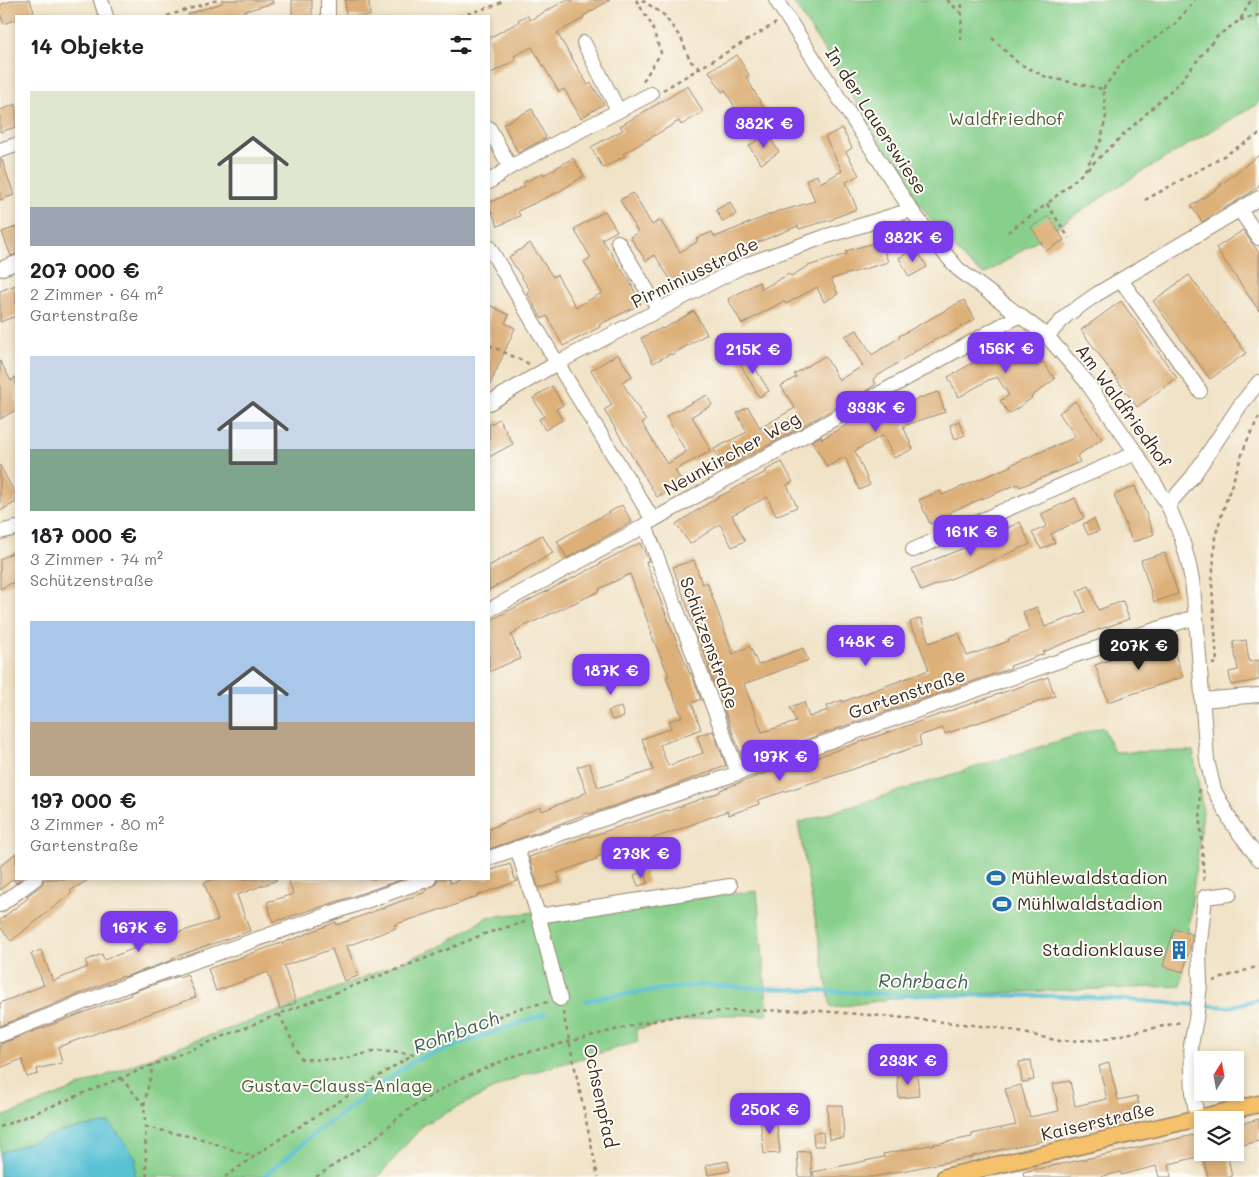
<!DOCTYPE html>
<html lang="de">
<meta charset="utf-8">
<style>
body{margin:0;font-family:Mali,sans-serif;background:#f2f2f2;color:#202124;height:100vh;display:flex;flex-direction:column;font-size:19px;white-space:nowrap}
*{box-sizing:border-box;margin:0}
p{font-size:16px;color:#757577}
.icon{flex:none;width:28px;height:28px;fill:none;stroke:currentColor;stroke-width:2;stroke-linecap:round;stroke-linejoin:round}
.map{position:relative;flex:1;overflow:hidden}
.panel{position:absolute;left:15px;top:15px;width:475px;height:865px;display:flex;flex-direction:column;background:#fff;border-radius:0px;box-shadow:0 2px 8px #0003}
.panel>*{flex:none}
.needle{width:32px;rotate:11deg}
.controls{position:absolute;left:1194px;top:1051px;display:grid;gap:10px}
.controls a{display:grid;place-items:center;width:50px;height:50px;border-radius:0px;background:#fff;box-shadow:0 2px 8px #0003;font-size:25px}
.price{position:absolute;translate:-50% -42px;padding:0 11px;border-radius:10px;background:#7c3aed;color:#fff;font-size:16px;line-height:32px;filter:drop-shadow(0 1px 2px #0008)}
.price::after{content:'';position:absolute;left:50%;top:30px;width:15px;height:11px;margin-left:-8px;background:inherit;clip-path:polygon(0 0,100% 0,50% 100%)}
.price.selected{background:#222;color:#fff}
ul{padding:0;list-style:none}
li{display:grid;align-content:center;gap:10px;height:265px;padding:0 15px}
li span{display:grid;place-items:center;height:155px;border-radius:0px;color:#555}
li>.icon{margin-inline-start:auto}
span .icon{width:90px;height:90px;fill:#fffc;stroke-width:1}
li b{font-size:21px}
h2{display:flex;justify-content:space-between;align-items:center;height:60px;padding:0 15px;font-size:21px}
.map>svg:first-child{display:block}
.green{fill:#87cf8b;stroke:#617c54}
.water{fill:#58c1d4;stroke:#4a7679}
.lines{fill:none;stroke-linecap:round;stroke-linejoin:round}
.stream{stroke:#58c1d4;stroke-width:4}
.building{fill:#ddb079}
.minor-casing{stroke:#968672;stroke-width:16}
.major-casing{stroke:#968672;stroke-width:19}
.path{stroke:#968672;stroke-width:2.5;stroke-dasharray:4 4;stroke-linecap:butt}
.minor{stroke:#fff;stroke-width:14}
.major{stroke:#f5c16b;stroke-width:16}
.labels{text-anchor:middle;stroke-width:4;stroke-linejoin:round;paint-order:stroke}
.park-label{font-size:18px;fill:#525c3f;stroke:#fdfcf7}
.street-label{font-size:18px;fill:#3b2a1e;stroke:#fdfcf7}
.poi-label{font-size:18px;fill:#3b2a1e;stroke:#fdfcf7;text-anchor:start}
.water-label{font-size:19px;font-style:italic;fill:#455f5e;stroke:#fdfcf7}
</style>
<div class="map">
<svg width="1259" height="1177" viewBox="0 0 1259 1177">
<rect width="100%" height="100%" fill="#fdfcf7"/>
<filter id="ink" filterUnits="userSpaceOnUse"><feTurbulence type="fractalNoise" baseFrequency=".02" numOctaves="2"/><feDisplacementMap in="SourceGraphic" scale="10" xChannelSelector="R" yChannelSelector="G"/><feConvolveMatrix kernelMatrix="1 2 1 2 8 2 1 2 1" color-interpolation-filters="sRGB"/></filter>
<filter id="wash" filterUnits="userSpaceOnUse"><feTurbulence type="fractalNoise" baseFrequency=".0096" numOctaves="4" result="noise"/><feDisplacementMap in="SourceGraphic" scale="20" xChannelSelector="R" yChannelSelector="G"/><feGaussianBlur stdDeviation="1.12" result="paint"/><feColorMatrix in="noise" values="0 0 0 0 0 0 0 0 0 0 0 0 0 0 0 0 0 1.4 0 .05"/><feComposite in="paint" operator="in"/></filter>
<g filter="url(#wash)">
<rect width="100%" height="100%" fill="#f1e3c7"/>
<!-- green -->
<g class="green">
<path d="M792 0H1259V103L1133 177 984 275 965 260 924 211 882 146 839 73Z"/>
<path d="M1103 727 1114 752 1193 751 1203 812 1181 986 912 996 831 1008 798 823Z"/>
<path d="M757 891 768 1015H720L636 1029 638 1042 520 1076 424 1124 378 1177H0V1118L180 1046 282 1010 446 944 487 917 535 912 537 920Z"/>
</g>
<!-- water -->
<path class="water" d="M110 1123 136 1158 135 1177H0V1153L62 1131Z"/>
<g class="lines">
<!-- stream -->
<g class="stream">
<path d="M586 1001 607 996 701 985 909 995 1067 996 1229 1007 1259 999"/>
<path d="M263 1177 318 1131 413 1061 545 1014"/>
</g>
</g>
<g id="blocks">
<!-- building -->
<g class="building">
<path d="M14 0H30L34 12 24 16H16V19L4 24 0 14V5Z"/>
<path d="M222 0H272L273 3 242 12 243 16H189L188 14 222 3Z"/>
<rect x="292" y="0" width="20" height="16"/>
<path d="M345 0H369L370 16H346Z"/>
<path d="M566 0H610L583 16 584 18 557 33 588 85 591 83 604 104 581 118 564 89 559 92 532 47 514 56 516 60 489 74V38L519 22 518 20 527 15 530 20Z"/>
<path d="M737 55 749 75 746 77 765 110 743 122 725 90 722 92 709 71Z"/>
<path d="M688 86 703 112 681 125 679 121 623 154 625 156 603 168 591 147 623 130 620 126Z"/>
<path d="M16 104V127L0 132V110Z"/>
<path d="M532 109 546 138 518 153 503 124Z"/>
<path d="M842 128 852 148 846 152 859 175 846 182 857 209 834 218V219L799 229 798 226 749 246 748 244 698 268 700 271 675 287 655 255 646 261 630 237 638 232 620 200 633 193 652 225 660 220 680 252 697 242 696 239 712 232 715 237 781 210V211L815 201 806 180 817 175 820 183 842 171 825 137Z"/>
<path d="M767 133 779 152 761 164 749 146Z"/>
<path d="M1259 155V186L1248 194 1202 222 1191 206 1221 186 1220 185Z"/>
<path d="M573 158 584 176 558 192 518 211 520 216 498 226 489 206V203L525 186 523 183 543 173 544 175Z"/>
<path d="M0 160H2L14 195 0 200Z"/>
<path d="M730 202 736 214 723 222 716 210Z"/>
<path d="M605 211 617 231 602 239 627 278H628L641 304 599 325 600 327 563 346 547 316 542 319 527 292 530 290 509 257 530 243 553 277 557 275 576 307 602 293 584 262 591 258 574 229Z"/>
<path d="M1049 216 1064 240 1046 251 1031 227Z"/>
<path d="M16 227V254L11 256 2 232Z"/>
<path d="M1243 230 1259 253V311L1216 248Z"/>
<path d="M881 241 888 262 831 279 838 294 824 302 817 287 786 304 784 301 742 324 728 299 759 282 762 289 789 274 791 276 808 266 847 254 846 251Z"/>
<path d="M916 248 927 267 909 277 899 258Z"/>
<path d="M1189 275 1246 353 1210 379 1153 301Z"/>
<path d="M16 285V316L0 322V291Z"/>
<path d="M964 300 975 319 945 336 944 335 922 347 873 379 876 384 869 389 725 469 714 449 747 432 737 413 748 407 760 428 795 408 781 386 796 377 794 374 825 356 839 380 863 366 845 336 857 330 872 355 900 337 899 336Z"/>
<path d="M1121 301 1177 378 1137 407 1081 330Z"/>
<path d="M489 305 509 315 505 323 515 328 489 387Z"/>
<path d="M694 311 707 334 671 355 670 354 653 363 641 338 662 328 663 329Z"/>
<path d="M1019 335 1037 367 1043 362 1055 379 1031 397 1032 398 1009 414 1000 401 1009 395 997 377 993 379 992 378 959 397 948 377 981 358 980 357Z"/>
<path d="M746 353 769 391 759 397 737 358Z"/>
<path d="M618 354 632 376 622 382 646 421 642 423 667 464 686 452 666 416 707 395 712 405 692 416 711 451 675 470 682 482 657 497 604 410 612 405 591 370Z"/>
<path d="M0 361 11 381 16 377V410L0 419Z"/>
<path d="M552 386 563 405 556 409 562 420 545 430 539 419 544 416 533 398Z"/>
<path d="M938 392 945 412 903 426 913 449 894 458 883 435 855 451 870 485 859 490 845 457 827 467 812 441 821 436 822 439 855 420 854 418 877 405 881 411Z"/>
<path d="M1075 401 1102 439 1077 456 1080 462 1020 487 1018 484 950 512 951 515 930 524 919 500 940 491 942 495 1011 466 1010 465 1076 437 1059 413Z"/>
<path d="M499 419 513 444 489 457V425Z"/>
<path d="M959 421 965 435 955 439 950 425Z"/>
<path d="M782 462 793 482 787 485 797 507 776 516 767 497 732 515 745 541 732 547 720 524 690 544 676 524 715 499 766 472V470Z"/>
<path d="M0 465 16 496V502L0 511Z"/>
<path d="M1135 486 1154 534 1137 541H1132L1114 495Z"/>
<path d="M1075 498 1084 518 1051 534 1055 543 1041 549 1032 533 1047 526 1041 514Z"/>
<path d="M622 505 632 522 567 558 557 541Z"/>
<path d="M1094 519 1099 531 1088 535 1083 524Z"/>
<path d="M1020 522 1030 544 972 570 921 591 912 569 971 545Z"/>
<path d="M542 535 553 553 489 590V566Z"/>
<path d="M640 543 649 561 646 562 669 623 690 674 691 673 701 699 692 703 701 729 660 745 668 766 703 753 697 736 713 731 726 766 658 791 589 814 588 813 549 828 489 849V829L541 807 542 811 582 795V794L587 792 577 767 589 763 598 788 653 770 642 739 671 728 669 721 682 717 666 677 669 676 651 634 652 633 630 574 599 589 600 591 516 630 517 632 511 635 521 659 511 662 489 672V621L555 587 601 564 600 563Z"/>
<path d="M16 551V581L0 589V559Z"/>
<path d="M1165 553 1178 594 1154 602 1141 560Z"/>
<path d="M694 560 702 584 707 582 733 654 750 646 758 665 803 648 808 660 744 684 762 732 796 722 790 707 804 702 809 717 828 710 827 706 842 700V702L929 670 915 632H913L910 622 921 618 929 643 959 633 967 656 1009 641 1008 639 1030 631 1023 612 1037 607 1045 627 1085 612 1077 591 1089 586 1098 610 1123 601 1129 619 1092 632 1043 652 1044 654 1010 666 1011 668 799 742 798 740 743 760 708 667H709L673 567Z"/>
<path d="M1170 640 1183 677 1108 702 1095 665Z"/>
<path d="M1246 640 1249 662 1259 660V680L1231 685 1229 672 1238 670 1233 642Z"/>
<path d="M1048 677 1055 696 945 734 943 728 919 736 921 745 888 756V757L839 774 758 800 759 804 729 815 727 811 672 832 596 857 597 859 557 873 560 882 543 887H538L529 857 588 836 589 837 667 810 668 811 720 792V790L790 764 791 766Z"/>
<path d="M621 707 624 717 612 720 608 711Z"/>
<path d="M16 853V877L14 879H21L16 883 13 879 0 890V866Z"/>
<path d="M510 864 515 879H517L518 881 478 895V896L442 910V909L394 925 396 928 347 946 358 976 344 981 332 949 284 966 296 1003 280 1009 268 972 216 991 208 969 281 943V944L336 922 337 925 426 892 425 890 435 885 438 879H449L450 883 462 879H489V871Z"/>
<path d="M645 871 648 883 638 886 634 875Z"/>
<path d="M44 879H90L70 891 72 893 11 941 0 927V920L28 898 27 896 41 886 43 883Z"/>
<path d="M214 879H277V880L237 895 250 931 172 958 173 960 124 977 123 976 0 1026V1003L44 985 31 954 41 950 53 981 88 967 85 961 102 954 104 960 164 937 218 920 204 883Z"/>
<path d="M288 879H403L333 903 273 922 267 902 293 894Z"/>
<path d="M1174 929 1192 934 1190 949 1183 972 1163 966Z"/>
<path d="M187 974 196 997 58 1047 62 1063 37 1069 38 1074 27 1077 22 1059 0 1068V1044L131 995 130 993 141 989 179 976 180 977Z"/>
<path d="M1031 1060 1034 1080 1022 1082 1019 1062Z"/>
<path d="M1109 1063 1118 1100 1137 1096 1141 1115 1068 1132 1069 1135 972 1156V1157L872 1177H814L813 1172 884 1157 883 1154 972 1137V1134L1016 1125 1005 1089 1021 1085 1030 1117 1059 1111 1053 1084 1070 1081 1075 1106 1107 1099 1099 1066Z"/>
<path d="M917 1073 919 1096 899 1098 897 1075Z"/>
<path d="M827 1105H842L844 1138 829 1139Z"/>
<path d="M776 1116 780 1153 764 1154 760 1118Z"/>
<path d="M1259 1119V1141L1235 1147V1125Z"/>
<path d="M823 1132 824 1146H814L813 1133Z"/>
<path d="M1202 1133V1152H1227L1232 1177H1208L1202 1153V1156L1169 1164 1171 1177H1159L1156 1166 1121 1175V1172L1099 1177H1024L1023 1172 1123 1151Z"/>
<path d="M810 1151 812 1177H799L797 1152Z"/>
<path d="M728 1161 730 1171 708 1175 706 1165Z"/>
</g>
</g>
</g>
<g filter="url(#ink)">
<use href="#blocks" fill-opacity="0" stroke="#968672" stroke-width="1"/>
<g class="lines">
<!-- minor casing -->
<g class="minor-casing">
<g id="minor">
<path d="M101 0 106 16"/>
<path d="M776 0 911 210 942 250 958 269 1047 336 1085 380 1136 453 1168 505 1181 536 1188 561 1192 580 1196 617 1207 760 1214 790 1233 825 1259 859"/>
<path d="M328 16V0"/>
<path d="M584 43 618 110"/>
<path d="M489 128 510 167"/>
<path d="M0 150 16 145"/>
<path d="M489 182 510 167 651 94"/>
<path d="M1240 210 1259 238"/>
<path d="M618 242 659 310"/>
<path d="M489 247 557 363 653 520"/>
<path d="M0 269 16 263"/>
<path d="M1121 280 1200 391"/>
<path d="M1047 336 1067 315 1097 294 1259 198"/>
<path d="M489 403 557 363 745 265 824 237 911 210"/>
<path d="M1168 505 1193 476 1241 404 1259 382"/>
<path d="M645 525 738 773"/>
<path d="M0 532 16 528"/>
<path d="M913 550 1136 453"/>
<path d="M489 610 634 532 653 520 1020 315"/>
<path d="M1202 700 1259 695"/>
<path d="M517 848 539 918 560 999"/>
<path d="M489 858 738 773 1082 653 1196 617"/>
<path d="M0 905 35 879"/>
<path d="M538 916 730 886"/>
<path d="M0 1035 138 981 429 879"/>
<path d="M1197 1119 1193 1093 1191 1045 1196 1019 1200 985 1199 951 1205 897 1230 894"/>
</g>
</g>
<!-- major casing -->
<g class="major-casing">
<path id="major" d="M945 1177 1259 1104"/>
</g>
<!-- path -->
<g class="path">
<path d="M636 0 651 24 661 53 641 84"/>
<path d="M642 0 664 15 682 40 690 61 701 68"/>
<path d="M947 0 961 13"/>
<path d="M167 16 217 0"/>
<path d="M460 16 493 6 505 0"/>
<path d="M1240 20 1259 15"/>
<path d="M992 38 1018 63 1046 77 1103 89 1106 116 1101 140 1084 172 1047 204"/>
<path d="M961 40 962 0"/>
<path d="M1103 89 1124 60 1174 25 1195 0"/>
<path d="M663 90 776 23"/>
<path d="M1087 169 1181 81 1216 37 1240 20 1251 0"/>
<path d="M1145 200 1214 162 1259 134"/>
<path d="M1008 232 1047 204 1069 238"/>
<path d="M489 345 529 364"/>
<path d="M1212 664 1217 663 1212 585 1215 537 1225 504 1246 443 1259 417"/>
<path d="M1199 789 1204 883"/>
<path d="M1213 981 1259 966"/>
<path d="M563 1012 598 1177"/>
<path d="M279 1014 301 1059 337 1060 377 1051 414 1054 441 1039 474 1026 520 1008 548 1002"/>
<path d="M121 1078 144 1105"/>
<path d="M0 1127 279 1014 429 957 484 934 528 921"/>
<path d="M145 1127 202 1139 253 1157"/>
<path d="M147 1177 146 1166 145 1121 144 1105 153 1065"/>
<path d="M225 1177 272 1144 412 1055"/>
<path d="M316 1177 374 1139 405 1112 455 1081 517 1055 634 1025 677 1016 723 1011 808 1010 906 1018 1001 1028 1060 1041 1098 1040 1182 1022"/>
</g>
<!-- minor -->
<use href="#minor" class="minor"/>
<!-- major -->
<use href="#major" class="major"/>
</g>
</g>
<!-- icons -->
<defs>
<g id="stadium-bare" transform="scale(1.5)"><path d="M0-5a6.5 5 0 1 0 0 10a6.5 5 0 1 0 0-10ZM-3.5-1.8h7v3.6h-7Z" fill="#1f6fb2" stroke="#fdfcf7" stroke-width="2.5" paint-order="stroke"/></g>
<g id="building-bare" transform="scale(1.5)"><path d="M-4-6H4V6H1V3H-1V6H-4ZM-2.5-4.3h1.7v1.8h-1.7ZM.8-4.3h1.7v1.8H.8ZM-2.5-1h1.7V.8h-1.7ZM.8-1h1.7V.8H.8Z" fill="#1f6fb2" stroke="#fdfcf7" stroke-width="2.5" paint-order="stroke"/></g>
</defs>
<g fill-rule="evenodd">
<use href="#stadium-bare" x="996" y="878"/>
<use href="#stadium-bare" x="1002" y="904"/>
<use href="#building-bare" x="1179" y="950"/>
</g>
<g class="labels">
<!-- park labels -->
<g class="park-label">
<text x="1006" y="125">Waldfriedhof</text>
<text x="337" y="1092">Gustav-Clauss-Anlage</text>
</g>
<!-- street labels -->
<g class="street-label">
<text transform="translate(876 121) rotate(57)" y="6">In der Lauerswiese</text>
<text transform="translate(695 273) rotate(-26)" y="6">Pirminiusstraße</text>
<text transform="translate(1123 406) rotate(54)" y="6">Am Waldfriedhof</text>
<text transform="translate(732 454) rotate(-29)" y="6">Neunkircher Weg</text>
<text transform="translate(709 643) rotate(70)" y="6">Schützenstraße</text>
<text transform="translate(907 694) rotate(-19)" y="6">Gartenstraße</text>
<text transform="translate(600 1096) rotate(78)" y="6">Ochsenpfad</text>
<text transform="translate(1098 1122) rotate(-13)" y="6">Kaiserstraße</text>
</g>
<!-- poi labels -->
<g class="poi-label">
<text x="1011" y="884">Mühlewaldstadion</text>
<text x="1017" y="910">Mühlwaldstadion</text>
<text x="1164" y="956" text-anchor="end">Stadionklause</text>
</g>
<!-- water labels -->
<g class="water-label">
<text transform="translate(923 981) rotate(1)" y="7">Rohrbach</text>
<text transform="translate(456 1032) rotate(-20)" y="7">Rohrbach</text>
</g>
</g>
</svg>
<div class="controls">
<a><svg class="needle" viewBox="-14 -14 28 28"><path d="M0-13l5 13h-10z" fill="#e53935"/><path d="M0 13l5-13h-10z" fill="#757577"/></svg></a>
<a><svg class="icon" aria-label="layers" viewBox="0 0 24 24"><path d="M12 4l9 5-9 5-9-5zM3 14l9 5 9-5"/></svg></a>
</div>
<b class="price" style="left:764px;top:149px">382K €</b>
<b class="price" style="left:913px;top:263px">382K €</b>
<b class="price" style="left:1006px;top:374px">156K €</b>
<b class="price" style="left:753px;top:375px">215K €</b>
<b class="price" style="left:876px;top:433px">333K €</b>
<b class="price" style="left:971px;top:557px">161K €</b>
<b class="price" style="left:866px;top:667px">148K €</b>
<b class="price selected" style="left:1139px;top:671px">207K €</b>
<b class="price" style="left:611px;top:696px">187K €</b>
<b class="price" style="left:780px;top:782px">197K €</b>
<b class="price" style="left:641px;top:879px">273K €</b>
<b class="price" style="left:139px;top:953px">167K €</b>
<b class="price" style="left:908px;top:1086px">233K €</b>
<b class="price" style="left:770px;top:1135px">250K €</b>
<section class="panel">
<h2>14 Objekte<svg class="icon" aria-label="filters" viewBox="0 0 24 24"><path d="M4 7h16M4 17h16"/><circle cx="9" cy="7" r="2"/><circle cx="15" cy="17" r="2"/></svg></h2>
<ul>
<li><span style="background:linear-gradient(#dfe7d0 75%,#9aa5b1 0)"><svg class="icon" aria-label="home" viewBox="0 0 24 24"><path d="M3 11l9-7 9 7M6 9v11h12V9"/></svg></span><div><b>207 000 €</b><p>2 Zimmer · 64 m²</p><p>Gartenstraße</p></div></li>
<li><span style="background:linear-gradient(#c9d6e8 60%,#7fa58c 0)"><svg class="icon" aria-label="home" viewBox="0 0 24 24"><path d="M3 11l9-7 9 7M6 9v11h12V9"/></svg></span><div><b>187 000 €</b><p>3 Zimmer · 74 m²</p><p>Schützenstraße</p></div></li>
<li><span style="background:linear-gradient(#a9c7e8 65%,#b9a48a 0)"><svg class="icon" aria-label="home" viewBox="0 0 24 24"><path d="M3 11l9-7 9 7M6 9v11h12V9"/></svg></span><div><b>197 000 €</b><p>3 Zimmer · 80 m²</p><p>Gartenstraße</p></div></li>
</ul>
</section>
</div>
